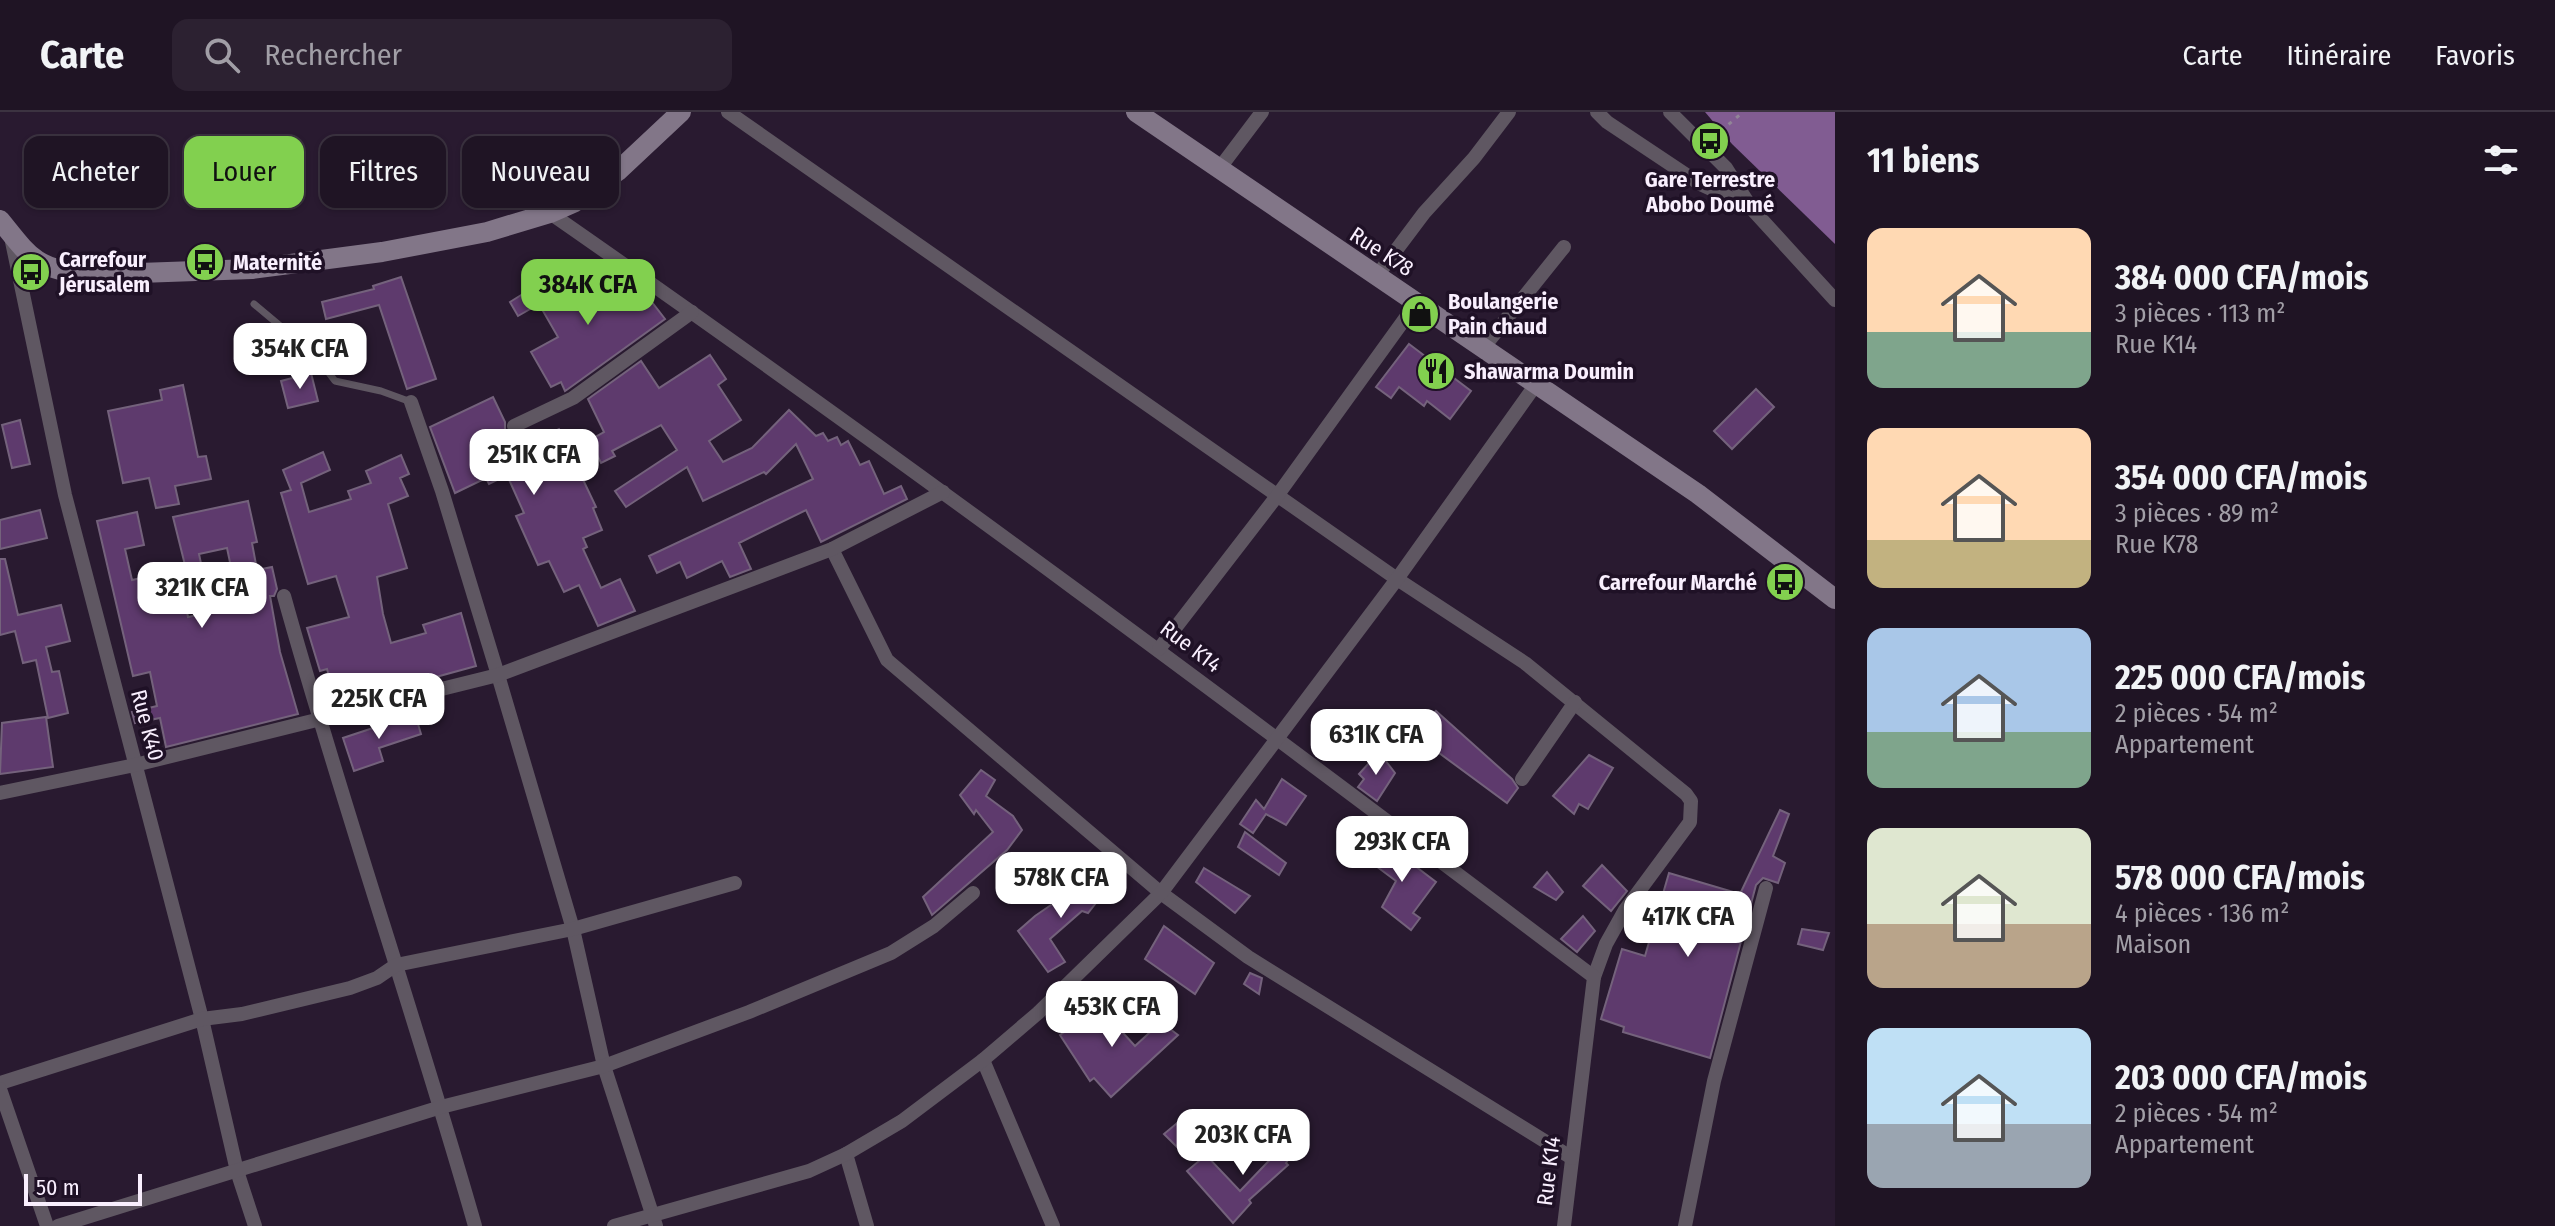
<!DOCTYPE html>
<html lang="fr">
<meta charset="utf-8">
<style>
body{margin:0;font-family:"Fira Sans Condensed",sans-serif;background:#2c2131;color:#f1f3f6;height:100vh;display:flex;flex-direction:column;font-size:30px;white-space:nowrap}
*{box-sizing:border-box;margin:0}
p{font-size:26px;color:#a19ea6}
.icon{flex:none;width:44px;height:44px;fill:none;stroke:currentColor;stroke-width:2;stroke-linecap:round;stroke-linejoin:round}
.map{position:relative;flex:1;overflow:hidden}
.details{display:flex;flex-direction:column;background:#1f1424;width:720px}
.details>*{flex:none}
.hud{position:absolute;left:24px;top:24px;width:760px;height:72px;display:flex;gap:16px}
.scale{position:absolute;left:24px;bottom:20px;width:118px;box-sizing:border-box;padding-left:8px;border:4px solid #f9effe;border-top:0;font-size:22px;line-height:28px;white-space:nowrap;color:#f9effe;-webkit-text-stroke:6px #1f1126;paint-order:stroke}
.price{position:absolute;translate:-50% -68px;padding:0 18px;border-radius:16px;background:#fff;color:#222;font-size:26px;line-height:52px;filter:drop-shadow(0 2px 4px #0008)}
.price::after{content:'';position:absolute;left:50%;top:48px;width:24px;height:18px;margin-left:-12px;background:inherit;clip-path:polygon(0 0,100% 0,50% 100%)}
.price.current{background:#82d04f;color:#111}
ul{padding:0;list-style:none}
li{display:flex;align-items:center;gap:24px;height:200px;padding:0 32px}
li span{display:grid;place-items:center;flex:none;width:224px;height:160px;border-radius:16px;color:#555}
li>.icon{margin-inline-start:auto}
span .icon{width:96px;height:96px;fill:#fffc;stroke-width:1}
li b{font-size:34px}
h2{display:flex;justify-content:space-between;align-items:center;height:96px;padding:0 32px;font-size:34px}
.chip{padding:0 28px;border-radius:16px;background:#1f1424;box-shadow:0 2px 6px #0004,0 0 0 2px #3c3341;font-size:28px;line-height:72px}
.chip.current{background:#82d04f;color:#111}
header{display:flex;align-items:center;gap:48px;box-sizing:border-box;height:112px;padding:0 40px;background:#1f1424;border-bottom:2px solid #3c3341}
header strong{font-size:38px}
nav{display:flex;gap:44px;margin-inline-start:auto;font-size:28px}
.search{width:560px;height:72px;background:#2c2131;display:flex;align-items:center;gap:20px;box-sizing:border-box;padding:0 28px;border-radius:16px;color:#a19ea6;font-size:30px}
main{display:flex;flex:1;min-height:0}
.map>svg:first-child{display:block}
.water{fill:#815c92}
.building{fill:#5e3a6d;stroke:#74627c;stroke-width:2}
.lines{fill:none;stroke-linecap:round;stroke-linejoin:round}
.path{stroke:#918597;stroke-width:3;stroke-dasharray:4 6;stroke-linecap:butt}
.lane{stroke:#5f5762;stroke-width:7}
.street{stroke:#5f5762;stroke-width:14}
.secondary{stroke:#827688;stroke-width:20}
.labels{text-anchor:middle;stroke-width:7;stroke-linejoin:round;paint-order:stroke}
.poi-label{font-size:22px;font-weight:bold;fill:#f9effe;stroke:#1f1126;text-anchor:start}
.street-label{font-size:22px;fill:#f9effe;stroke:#1f1126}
</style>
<header>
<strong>Carte</strong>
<div class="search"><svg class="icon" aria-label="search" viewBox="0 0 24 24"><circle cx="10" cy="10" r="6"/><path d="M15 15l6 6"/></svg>Rechercher</div>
<nav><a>Carte</a><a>Itinéraire</a><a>Favoris</a></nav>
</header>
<main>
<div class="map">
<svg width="1835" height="1114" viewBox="0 0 1835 1114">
<rect width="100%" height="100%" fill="#291a30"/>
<!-- water -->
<path class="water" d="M1705 0H1835V132L1732 32Z"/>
<!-- building -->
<g class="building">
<path d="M115 32 117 77 85 78 83 33Z"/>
<path d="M614 160 635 187 644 180 665 207 568 277 565 279 561 270 551 275 531 240 558 225 539 192 518 204 510 190 547 167 563 193 594 175Z"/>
<path d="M401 165 436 267 407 277 379 193 326 207 322 190 374 177 373 174Z"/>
<path d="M1409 232 1471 279 1450 307 1427 289 1424 294 1399 275 1391 286 1376 275Z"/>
<path d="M710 243 726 267 718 273 741 308 709 329 723 350 752 336 789 298 816 324 823 321 828 329 837 325 841 333 848 329 860 353 869 349 884 382 901 374 907 387 821 430 806 398 739 431 751 457 730 465 722 449 687 466 680 450 657 461 649 444 813 367 796 332 766 362 764 360 703 389 687 355 626 395 615 379 677 338 661 313 612 339 615 344 601 351 590 328 604 320 588 287 641 249 659 276Z"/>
<path d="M311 261 318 289 288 296 281 269Z"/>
<path d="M183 273 198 345 206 344 211 367 175 374 179 392 156 396 149 366 123 371 108 299 162 288 160 278Z"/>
<path d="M1756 277 1774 295 1732 337 1714 319Z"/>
<path d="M493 285 505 310V318L512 324 518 337 559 317 596 395 593 396 602 418 583 426 587 435 583 437 601 476 620 467 635 499 598 514 579 473 564 480 549 449 538 453 516 404 524 401 507 363 489 372 486 366 455 381 430 315Z"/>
<path d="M20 308 30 352 12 356 2 313Z"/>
<path d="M323 340 330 358 301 371 309 400 351 387 348 379 371 371 366 359 401 343 409 362 400 366 408 384 388 392 407 456 377 465 383 502 391 531 426 521 423 513 461 501 476 554 436 565 437 568 337 593 327 557 320 559 307 516 349 505 336 464 308 472 281 381 291 378 283 358Z"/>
<path d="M248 389 257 430 252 431 257 458 272 455 277 477 274 484H270L280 540 298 602 166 635 160 606 135 611 132 600 157 594 150 560 133 564 97 409 137 400 144 433 125 437 132 468 155 463 156 469 180 464 188 505 229 496 226 480 236 479 227 436 199 442 203 461 188 465 173 405Z"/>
<path d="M40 398 47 426 0 437V408Z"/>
<path d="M0 447H5L18 503 61 493 70 529 46 535 52 560 59 559 68 601 48 606 36 548 23 551 15 519 0 523Z"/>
<path d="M1436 599 1512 667 1518 676 1507 691 1416 624Z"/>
<path d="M415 602 421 622 379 636 383 649 354 659 343 626Z"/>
<path d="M46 605 53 655 0 662 2 611Z"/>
<path d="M1379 640 1395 661 1377 689 1358 675 1364 667 1359 662Z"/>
<path d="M1589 643 1613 656 1588 697 1579 692 1574 702 1553 684Z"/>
<path d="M981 658 995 668 986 684 1013 704 1022 718 1007 738 932 803 923 785 993 720 976 698 974 702 960 683Z"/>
<path d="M1282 667 1306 684 1286 713 1266 702 1253 721 1240 712 1256 688 1264 697Z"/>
<path d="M1780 698 1789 702 1773 744 1785 751 1778 771 1763 766 1756 773 1710 946 1623 920 1624 915 1601 907 1622 837 1645 844 1669 761 1740 782Z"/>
<path d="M1245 720 1286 751 1279 763 1238 735Z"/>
<path d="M1381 728 1436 770 1413 801 1420 806 1411 818 1382 795 1396 769 1368 748Z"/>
<path d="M1602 753 1627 779 1611 799 1583 774Z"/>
<path d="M1204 756 1250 784 1235 801 1196 770Z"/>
<path d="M1547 760 1563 780 1556 788 1534 775Z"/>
<path d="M1096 762 1111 781 1096 791 1088 801 1082 799 1050 827 1065 850 1048 860 1018 819 1035 804Z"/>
<path d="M1583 804 1595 819 1577 840 1561 827Z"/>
<path d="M1164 814 1214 851 1195 882 1145 847Z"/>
<path d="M1802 817 1829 821 1823 838 1798 832Z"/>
<path d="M1250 861 1262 866 1259 882 1244 872Z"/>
<path d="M1093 888 1135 934 1161 910 1178 923 1111 985 1094 966 1090 969 1060 923 1086 905 1082 900Z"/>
<path d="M1188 1002 1198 1018 1183 1041 1164 1022Z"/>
<path d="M1304 1012 1308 1016 1286 1051 1288 1053 1249 1088 1251 1091 1233 1111 1187 1059 1206 1043 1240 1079 1284 1033 1277 1027 1283 1015 1295 1022Z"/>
</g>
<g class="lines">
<!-- path -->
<path class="path" d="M1721 19 1743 0"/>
<!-- lane -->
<path class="lane" d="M254 192 316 244 335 269 381 279 411 290"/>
<!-- street -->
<g class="street">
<path d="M728 0 1397 467 1525 551 1686 682 1691 689 1690 710 1625 798 1606 832 1594 865"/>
<path d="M1597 0 1607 10 1700 72 1752 96"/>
<path d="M1670 0 1726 56 1752 97 1835 188"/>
<path d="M1219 57 1262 0"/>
<path d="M550 101C904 347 1250 605 1594 865L1564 1114"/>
<path d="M11 125 65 383 202 907 237 1059 255 1114"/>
<path d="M1376 165 1424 101 1474 46 1509 0"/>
<path d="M1483 236 1564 135"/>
<path d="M411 290 442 379 498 563 573 817 604 954 656 1114"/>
<path d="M514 314 573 286 692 200"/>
<path d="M832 437 887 548 1161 781 1248 845 1572 1046"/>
<path d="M284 484C343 696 415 903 475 1114"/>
<path d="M1159 537 1277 384 1417 190"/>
<path d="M1522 667 1575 590"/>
<path d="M0 681 135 653 498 563 832 437 943 380"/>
<path d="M983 948 1053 1114"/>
<path d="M0 971 202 907 242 902 350 876 377 866 396 853 573 817 735 771"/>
<path d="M0 977 47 1114"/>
<path d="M846 1042 867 1114"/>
<path d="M58 1114 441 995 604 954 749 900 891 841 934 814 973 781"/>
<path d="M614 1114 809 1059 846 1042 902 1009 983 948 1038 901 1161 781 1397 467 1537 271"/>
<path d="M1685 1114 1714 969 1766 776"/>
</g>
<!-- secondary -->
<g class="secondary">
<path d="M1136 0 1698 382 1835 487"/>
<path d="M0 108C30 145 34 155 83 163L252 157 382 140 487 120 550 101 575 90 618 59 681 0"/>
</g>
</g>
<!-- icons -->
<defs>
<g id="bus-disc" transform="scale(2)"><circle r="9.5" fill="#82d04f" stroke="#1f1126"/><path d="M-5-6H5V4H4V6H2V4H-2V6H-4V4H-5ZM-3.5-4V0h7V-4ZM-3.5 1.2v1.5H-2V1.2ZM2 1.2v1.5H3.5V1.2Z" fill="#111"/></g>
<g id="shop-disc" transform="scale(2)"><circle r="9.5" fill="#82d04f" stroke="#1f1126"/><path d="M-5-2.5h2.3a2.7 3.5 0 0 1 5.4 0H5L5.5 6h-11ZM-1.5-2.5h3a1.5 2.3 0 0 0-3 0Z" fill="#111"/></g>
<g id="restaurant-disc" transform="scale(2)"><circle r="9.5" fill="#82d04f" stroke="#1f1126"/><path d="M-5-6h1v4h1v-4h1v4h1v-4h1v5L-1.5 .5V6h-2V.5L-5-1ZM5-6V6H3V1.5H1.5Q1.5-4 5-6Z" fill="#111"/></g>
</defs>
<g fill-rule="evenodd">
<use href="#bus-disc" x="1710" y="29"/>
<use href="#bus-disc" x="205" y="150"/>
<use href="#bus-disc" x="31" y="160"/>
<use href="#shop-disc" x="1420" y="202"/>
<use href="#restaurant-disc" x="1436" y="259"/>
<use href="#bus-disc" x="1785" y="470"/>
</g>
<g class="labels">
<!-- poi labels -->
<g class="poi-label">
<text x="1710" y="75" text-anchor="middle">Gare Terrestre<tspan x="1710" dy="25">Abobo Doumé</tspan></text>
<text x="59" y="155">Carrefour<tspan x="59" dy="25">Jérusalem</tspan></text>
<text x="233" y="158">Maternité</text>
<text x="1448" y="197">Boulangerie<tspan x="1448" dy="25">Pain chaud</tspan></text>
<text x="1464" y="267">Shawarma Doumin</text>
<text x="1757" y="478" text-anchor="end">Carrefour Marché</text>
</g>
<!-- street labels -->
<g class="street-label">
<text transform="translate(1382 139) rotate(33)" y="8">Rue K78</text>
<text transform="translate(1191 534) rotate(37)" y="8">Rue K14</text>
<text transform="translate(148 613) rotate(75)" y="8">Rue K40</text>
<text transform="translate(1548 1059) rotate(-83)" y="8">Rue K14</text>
</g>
</g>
</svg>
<div class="scale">50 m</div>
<b class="price current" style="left:588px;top:215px">384K CFA</b>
<b class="price" style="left:300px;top:279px">354K CFA</b>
<b class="price" style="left:534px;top:385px">251K CFA</b>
<b class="price" style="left:202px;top:518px">321K CFA</b>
<b class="price" style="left:379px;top:629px">225K CFA</b>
<b class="price" style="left:1376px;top:665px">631K CFA</b>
<b class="price" style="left:1402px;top:772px">293K CFA</b>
<b class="price" style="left:1061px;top:808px">578K CFA</b>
<b class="price" style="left:1688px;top:847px">417K CFA</b>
<b class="price" style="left:1112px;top:937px">453K CFA</b>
<b class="price" style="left:1243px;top:1065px">203K CFA</b>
<div class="hud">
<a class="chip">Acheter</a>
<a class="chip current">Louer</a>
<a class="chip">Filtres</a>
<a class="chip">Nouveau</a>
</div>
</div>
<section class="details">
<h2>11 biens<svg class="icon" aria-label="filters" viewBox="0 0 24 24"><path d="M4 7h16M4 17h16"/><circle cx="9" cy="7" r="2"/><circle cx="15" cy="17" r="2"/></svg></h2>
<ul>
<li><span style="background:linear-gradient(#ffd9b3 65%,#7fa58c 0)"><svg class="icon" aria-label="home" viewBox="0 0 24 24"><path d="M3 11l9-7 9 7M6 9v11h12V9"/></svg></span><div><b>384 000 CFA/mois</b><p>3 pièces · 113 m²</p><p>Rue K14</p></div></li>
<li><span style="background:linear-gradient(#ffd9b3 70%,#c2b280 0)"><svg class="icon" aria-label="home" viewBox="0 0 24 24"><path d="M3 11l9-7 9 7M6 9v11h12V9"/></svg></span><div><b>354 000 CFA/mois</b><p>3 pièces · 89 m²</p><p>Rue K78</p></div></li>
<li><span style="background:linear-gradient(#a9c7e8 65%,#7fa58c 0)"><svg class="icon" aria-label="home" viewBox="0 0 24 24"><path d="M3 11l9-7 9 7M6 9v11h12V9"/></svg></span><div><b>225 000 CFA/mois</b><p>2 pièces · 54 m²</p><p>Appartement</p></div></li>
<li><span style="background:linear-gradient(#dfe7d0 60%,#b9a48a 0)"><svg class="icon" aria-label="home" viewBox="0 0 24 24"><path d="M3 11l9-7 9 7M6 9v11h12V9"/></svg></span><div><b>578 000 CFA/mois</b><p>4 pièces · 136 m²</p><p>Maison</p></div></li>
<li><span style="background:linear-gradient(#bfe0f5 60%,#9aa5b1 0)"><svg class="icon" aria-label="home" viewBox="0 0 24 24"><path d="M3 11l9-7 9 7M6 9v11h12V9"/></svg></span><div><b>203 000 CFA/mois</b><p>2 pièces · 54 m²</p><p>Appartement</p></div></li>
</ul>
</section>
</main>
